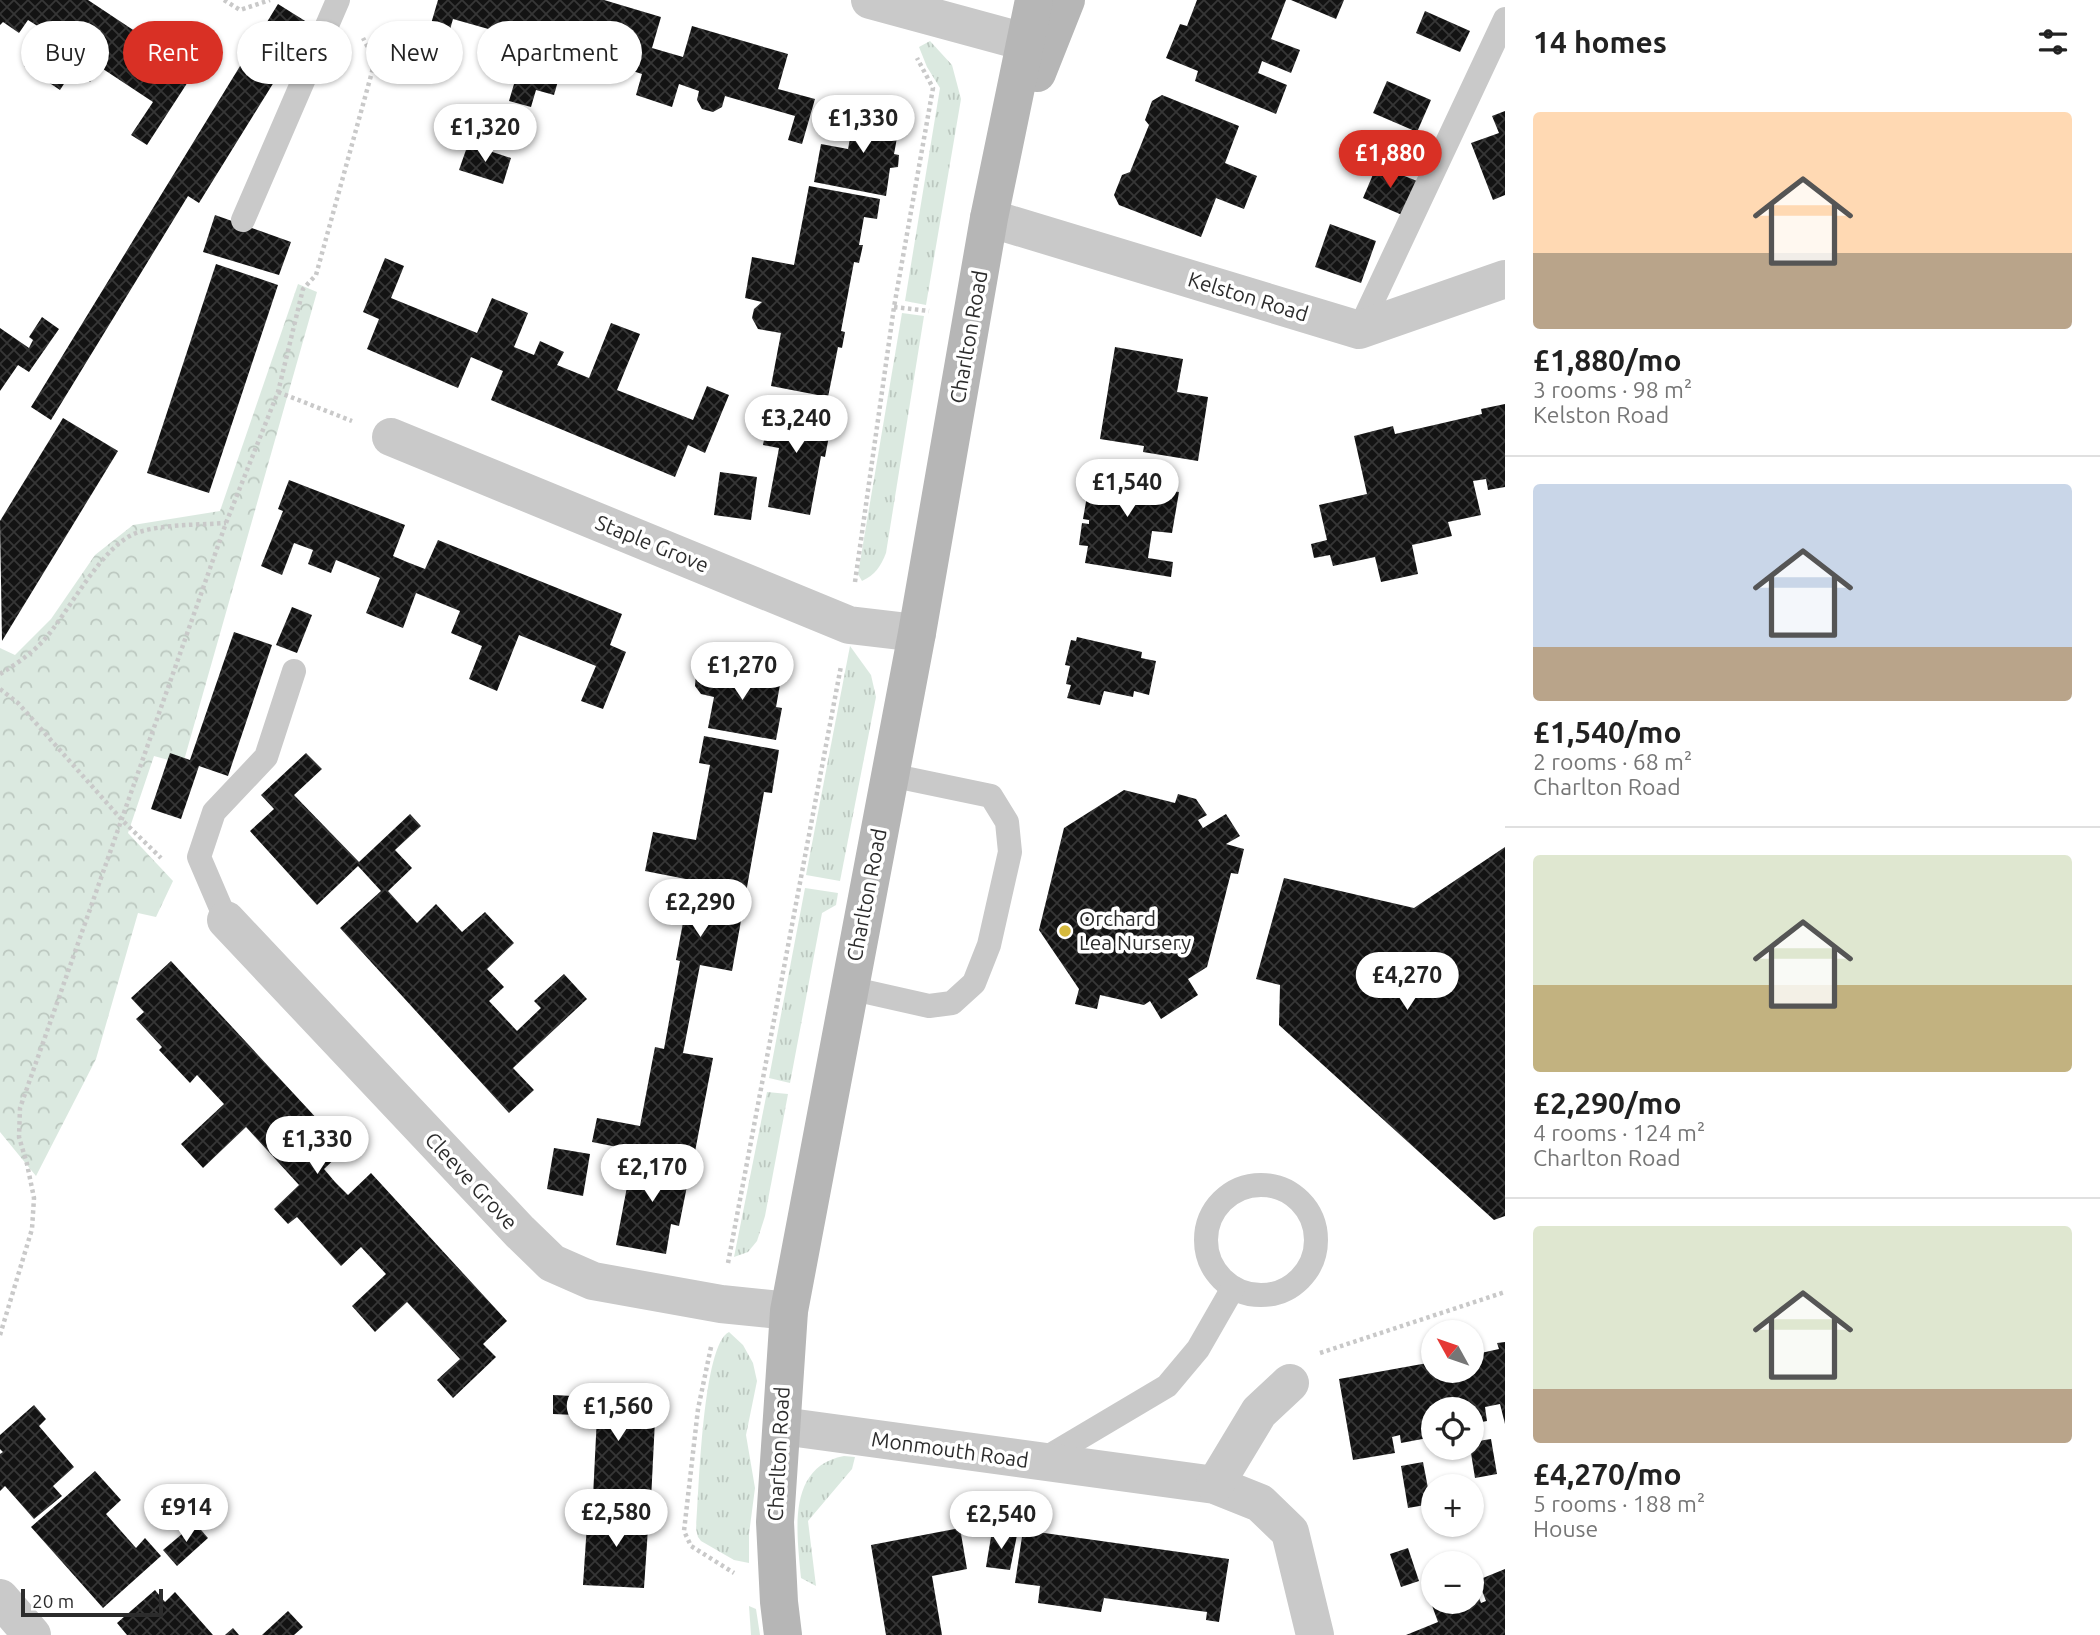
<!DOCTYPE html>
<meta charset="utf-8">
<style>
body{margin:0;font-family:Ubuntu,sans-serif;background:#f6f6f6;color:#222;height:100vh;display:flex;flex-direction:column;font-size:26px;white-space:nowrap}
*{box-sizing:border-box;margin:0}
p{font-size:23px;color:#767676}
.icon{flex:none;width:38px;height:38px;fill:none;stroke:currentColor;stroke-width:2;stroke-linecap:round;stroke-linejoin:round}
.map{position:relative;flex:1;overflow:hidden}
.details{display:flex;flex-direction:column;background:#fff;width:595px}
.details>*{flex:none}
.hud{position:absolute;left:21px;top:21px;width:665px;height:63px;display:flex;gap:14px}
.needle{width:46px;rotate:310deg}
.fabs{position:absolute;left:1421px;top:1320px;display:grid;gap:14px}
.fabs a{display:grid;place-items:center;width:63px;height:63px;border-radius:50%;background:#fff;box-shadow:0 2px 5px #0004;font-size:35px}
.scale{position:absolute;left:21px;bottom:18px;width:142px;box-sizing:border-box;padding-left:7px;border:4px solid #2c2c2c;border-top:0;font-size:19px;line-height:24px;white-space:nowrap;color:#2c2c2c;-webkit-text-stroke:5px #fff;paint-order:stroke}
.price{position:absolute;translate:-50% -60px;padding:0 16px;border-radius:24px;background:#fff;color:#222;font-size:23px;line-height:46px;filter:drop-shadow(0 2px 4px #0008)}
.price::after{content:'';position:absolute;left:50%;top:42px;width:21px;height:16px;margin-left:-10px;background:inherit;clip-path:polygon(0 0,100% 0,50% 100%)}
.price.selected{background:#d93025;color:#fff}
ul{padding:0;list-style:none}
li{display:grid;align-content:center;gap:14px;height:371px;padding:0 28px}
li+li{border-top:2px solid #e0e0e0}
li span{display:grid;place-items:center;height:217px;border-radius:7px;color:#555}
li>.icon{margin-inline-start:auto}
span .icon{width:126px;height:126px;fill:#fffc;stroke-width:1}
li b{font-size:30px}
h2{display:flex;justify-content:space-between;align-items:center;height:84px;padding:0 28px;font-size:30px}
.chip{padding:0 24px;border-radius:32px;background:#fff;box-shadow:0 2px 5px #0004;font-size:24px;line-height:63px}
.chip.selected{background:#d93025;color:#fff}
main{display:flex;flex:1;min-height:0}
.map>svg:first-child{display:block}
.grass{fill:url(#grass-tufts)}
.park{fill:url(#park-crowns)}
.building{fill:url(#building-cross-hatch)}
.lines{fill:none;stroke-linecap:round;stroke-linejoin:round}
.path{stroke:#c9c9c9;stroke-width:4.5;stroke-dasharray:3.5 3.5;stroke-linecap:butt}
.lane{stroke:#c9c9c9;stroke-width:24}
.street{stroke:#c9c9c9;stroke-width:38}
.secondary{stroke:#b6b6b6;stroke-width:38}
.poi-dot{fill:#d5b93c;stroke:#fff;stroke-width:2.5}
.labels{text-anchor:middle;stroke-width:7;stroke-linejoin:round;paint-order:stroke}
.street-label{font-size:21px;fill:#2c2c2c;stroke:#fff}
.poi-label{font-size:21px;fill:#2c2c2c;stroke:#fff;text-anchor:start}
</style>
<main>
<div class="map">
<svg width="1505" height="1635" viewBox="0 0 1505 1635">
<defs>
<pattern id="grass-tufts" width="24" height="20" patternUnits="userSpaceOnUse" patternTransform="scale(1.75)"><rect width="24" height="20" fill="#dbe9e0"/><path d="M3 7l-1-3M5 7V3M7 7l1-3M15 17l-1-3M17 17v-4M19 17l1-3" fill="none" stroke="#bcc8c0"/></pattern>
<pattern id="park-crowns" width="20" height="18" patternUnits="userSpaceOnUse" patternTransform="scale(1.75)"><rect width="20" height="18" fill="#dbe9e0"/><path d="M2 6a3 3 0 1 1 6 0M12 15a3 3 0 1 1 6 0" fill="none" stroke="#bcc8c0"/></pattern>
<pattern id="building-cross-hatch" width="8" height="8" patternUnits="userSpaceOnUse" patternTransform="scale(1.75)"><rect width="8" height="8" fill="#131313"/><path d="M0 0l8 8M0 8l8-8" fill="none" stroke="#363636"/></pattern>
</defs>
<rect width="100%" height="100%" fill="#fff"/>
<!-- grass -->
<g class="grass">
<path d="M930 41 952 65 961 99 926 305 905 301 940 88 927 67 919 47Z"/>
<path d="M902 313 924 316 886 553C881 566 875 575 862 581L858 574Z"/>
<path d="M850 646 871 675 876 697 840 881 806 875Z"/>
<path d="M805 888 838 893 836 905 822 913 790 1083 769 1078Z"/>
<path d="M767 1092 788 1094 765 1216 757 1241 748 1252 734 1257Z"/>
<path d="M729 1332 743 1345 753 1363 757 1381 746 1435 755 1488 749 1534V1563L734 1560 701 1541 698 1537 696 1529C699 1495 702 1345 729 1332Z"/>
<path d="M844 1456 855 1457 852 1469 808 1521 816 1586 801 1578C797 1533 786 1467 844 1456Z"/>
<path d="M749 1606 756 1609 760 1635H751Z"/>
</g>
<!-- park -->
<path class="park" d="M298 284 317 292 183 764 154 756 128 833 173 881 156 917 138 913 96 1059 36 1176 0 1132V648L15 655 51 619 95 555 133 525 220 511Z"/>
<!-- building -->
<g class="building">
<path d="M0 0H88L195 71 147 145 131 135 153 102 100 67 90 82 73 70 60 90 24 66 47 32 28 20 19 33 3 22 0 25Z"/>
<path d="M438 0H604L661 17 652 48 683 57 692 26 788 54 778 89 815 99 802 144 788 140 795 116 725 96 722 107 713 112 702 109 697 100 699 91 679 84 672 107 636 95 642 74 567 50 554 95 536 90 531 107 509 101 519 67 491 59 499 32 453 19 447 40 428 34Z"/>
<path d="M1197 0H1286L1271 39 1300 50 1291 73 1262 61 1258 73 1287 85 1276 114 1195 81 1198 71 1166 58 1180 24 1187 26Z"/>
<path d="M1291 0H1344L1336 19Z"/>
<path d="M278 4 310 24 199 203 188 196 51 420 31 407Z"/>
<path d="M1425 11 1470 31 1460 52 1416 33Z"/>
<path d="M1387 81 1431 100 1417 132 1373 113Z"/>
<path d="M1162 95 1239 126 1225 163 1257 176 1244 209 1216 198 1201 237 1119 205 1114 195 1122 175 1130 172 1149 125 1145 120 1152 101Z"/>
<path d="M856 108 901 116 894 154 899 155 898 167 890 168 886 196 814 182 821 144 848 149Z"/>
<path d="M1505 111V195L1493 200 1471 143 1499 133 1492 116Z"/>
<path d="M468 144 511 158 503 184 459 170Z"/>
<path d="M1377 165 1417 181 1402 215 1363 198Z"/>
<path d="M809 186 880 199 877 219 864 217 859 245H863L859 263 854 262 841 331 845 332 842 348 838 347 828 397 771 386 781 333 758 329 752 318 754 309 762 302 745 298 752 257 794 265Z"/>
<path d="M215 215 291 242 279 275 203 252Z"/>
<path d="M1330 224 1376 241 1361 283 1315 267Z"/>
<path d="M385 258 404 266 391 298 477 333 492 298 528 313 514 347 534 355 540 341 564 352 557 365 589 378 611 323 640 334 617 390 693 420 707 386 729 395 705 453 688 445 675 477 491 400 503 371 471 357 458 388 367 349 379 319 363 312Z"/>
<path d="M216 264 278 285 209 493 147 473Z"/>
<path d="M42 317 59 329 29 372 18 365 0 391V328L29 348 33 340 29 337Z"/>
<path d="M1115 347 1183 359 1177 392 1208 397 1198 461 1143 452 1144 446 1100 439Z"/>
<path d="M771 403 833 415 825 457 821 456 810 515 768 507 779 448 763 445Z"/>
<path d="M1505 404V487L1488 490 1486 479 1473 481 1481 515 1448 522 1452 536 1412 545 1418 574 1381 582 1375 557 1333 566 1330 555 1314 558 1311 544 1327 540 1319 505 1367 494 1354 436 1393 426 1395 434 1482 414 1481 409Z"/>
<path d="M63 418 118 451 2 641 0 521Z"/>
<path d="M1101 459 1162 475 1160 489 1179 492 1172 533 1152 531 1148 558 1173 562 1171 577 1085 563 1088 546 1079 545 1082 523 1089 524V520L1083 519 1087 496 1095 497Z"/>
<path d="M720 472 757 477 751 520 714 515Z"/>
<path d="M289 480 405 525 393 556 407 562 425 569 438 540 622 614 610 645 626 652 603 709 581 701 596 666 519 635 497 691 469 679 482 646 451 633 460 611 416 593 403 628 383 620 366 613 380 578 336 560 331 573 308 564 313 550 294 543 282 575 261 566 283 511 278 509Z"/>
<path d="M292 607 312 615 297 653 276 645Z"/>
<path d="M234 632 272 645 228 776 199 766 181 819 151 809 170 753 190 760Z"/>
<path d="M1077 637 1142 652 1141 658 1156 661 1149 695 1134 691 1133 697 1104 691 1100 705 1067 698 1071 685 1066 684 1070 666 1065 665 1071 640 1076 641Z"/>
<path d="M706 667 781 679 776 707 782 708 776 740 708 728 714 697 701 694 695 686 696 673Z"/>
<path d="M704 736 779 750 772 793 764 792 732 971 700 965 683 1053 713 1058 693 1162 592 1142 597 1118 640 1126 655 1047 664 1049 680 961 676 960 691 880 645 871 653 832 696 840 710 765 699 763Z"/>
<path d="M306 753 322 769 294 795 359 862 410 814 421 826 395 850 412 868 388 891 417 923 436 904 462 932 485 912 514 943 487 969 504 987 489 1001 517 1031 541 1008 534 1001 564 974 587 999 513 1068 534 1090 509 1113 340 928 381 891 358 866 317 905 250 831 274 809 261 795Z"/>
<path d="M1124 790 1175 803 1178 794 1196 799 1207 815 1198 820 1203 828 1226 814 1240 836 1226 844 1244 849 1238 874 1231 873 1207 967 1188 979 1198 995 1161 1019 1150 1001 1144 1005 1100 995 1097 1009 1075 1004 1079 989 1039 930 1064 828Z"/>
<path d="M1505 847V1216L1494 1220 1279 1025 1280 985 1256 979 1284 878 1414 908Z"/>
<path d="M171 961 345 1149 324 1169 335 1182 348 1195 371 1173 507 1321 483 1344 496 1357 453 1398 437 1380 460 1359 407 1302 375 1332 352 1306 386 1274 361 1247 341 1266 297 1217 288 1224 274 1209 299 1185 246 1127 203 1168 181 1144 224 1104 197 1075 190 1083 159 1050 162 1047 136 1019 144 1012 131 998Z"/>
<path d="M554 1148 590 1154 583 1196 547 1189Z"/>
<path d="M633 1155 691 1166 679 1226 671 1224 666 1254 616 1245Z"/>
<path d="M1505 1342V1424L1500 1404 1485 1407 1487 1421 1472 1424V1409H1433V1437L1401 1443 1400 1435 1392 1437 1395 1453 1353 1460 1339 1379 1433 1362V1370H1472V1355L1499 1349 1497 1343Z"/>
<path d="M553 1395 656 1400 651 1500 593 1497 597 1416 553 1414Z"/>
<path d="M34 1405 46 1419 39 1426 74 1467 53 1486 62 1496 34 1519 5 1486 0 1491V1454L3 1452 0 1449V1435Z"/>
<path d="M1491 1439 1497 1474 1475 1478 1470 1447H1472V1442Z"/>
<path d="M1423 1462 1431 1504 1408 1508 1401 1466Z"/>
<path d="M95 1471 121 1500 106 1514 136 1548 145 1538 161 1556 103 1608 31 1527Z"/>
<path d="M588 1509 649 1513 644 1588 583 1585Z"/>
<path d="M195 1523 208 1538 177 1566 163 1550Z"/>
<path d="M960 1528 967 1569 932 1576 942 1635H886L871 1545Z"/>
<path d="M1023 1530 1229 1559 1219 1622 1206 1620 1207 1612 1104 1598 1101 1612 1038 1603 1040 1586 1015 1583Z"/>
<path d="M992 1531 1017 1535 1010 1570 986 1567Z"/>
<path d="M1408 1548 1419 1581 1401 1587 1390 1554Z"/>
<path d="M1505 1569V1635H1406L1438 1622 1430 1600 1472 1601V1581L1481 1603 1486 1601 1478 1580Z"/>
<path d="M155 1590 165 1602 175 1592 213 1635H127L117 1623Z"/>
<path d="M288 1611 303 1627 294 1635H262Z"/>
<path d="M233 1628 239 1635H225Z"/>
</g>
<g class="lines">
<!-- path -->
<g class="path">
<path d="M224 0 240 10 270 0"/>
<path d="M894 307 929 311"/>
<path d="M278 392 352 421"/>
<path d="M855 582 894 307 933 88 917 58"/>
<path d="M0 674C15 665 31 654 43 641 69 613 102 543 139 532 166 524 198 525 226 523"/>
<path d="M0 689 18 703 122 820 161 858"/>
<path d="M728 1263 841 666"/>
<path d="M0 1335 32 1229 34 1198 27 1164 19 1137 20 1108 226 523 278 392 303 289 316 275 375 61 363 38"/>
<path d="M711 1347 698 1409 684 1531 691 1546 734 1573"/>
<path d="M1320 1353 1505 1292"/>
</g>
<!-- lane -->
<g class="lane">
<path d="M243 220 338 0"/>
<path d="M1359 330 1505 19"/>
<path d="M226 920 199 857 214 812 266 757 294 671"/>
<path d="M849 988 929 1006 952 1003 974 983 989 945 1010 852 1007 822 991 796 890 775"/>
<circle cx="1261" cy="1240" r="55"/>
<path d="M1039 1462 1167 1386 1198 1349 1233 1288"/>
</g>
<!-- street -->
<g class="street">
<path d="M870 0 1025 42"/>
<path d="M989 218 1359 330 1505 279"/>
<path d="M391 437 849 625 917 633"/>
<path d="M226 920 520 1232 552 1263 593 1281 721 1304 789 1311"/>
<path d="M782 1426 1215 1485 1260 1503 1290 1532 1315 1635"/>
<path d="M1215 1485 1259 1412 1290 1383"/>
<path d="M0 1598 32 1635"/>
</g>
<!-- secondary -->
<g class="secondary">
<path d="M1037 73 1066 0"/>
<path d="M783 1635 779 1602 775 1522 789 1311 917 633 989 218 1034 0"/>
</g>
</g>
<!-- markers -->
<circle class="poi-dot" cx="1065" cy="931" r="7"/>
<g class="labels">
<!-- street labels -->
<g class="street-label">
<text transform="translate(1248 297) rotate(17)" y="7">Kelston Road</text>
<text transform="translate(969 337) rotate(-80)" y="7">Charlton Road</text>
<text transform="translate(652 544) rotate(22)" y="7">Staple Grove</text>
<text transform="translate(867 895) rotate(-79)" y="7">Charlton Road</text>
<text transform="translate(471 1181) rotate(47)" y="7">Cleeve Grove</text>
<text transform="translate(950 1450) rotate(8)" y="7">Monmouth Road</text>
<text transform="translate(779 1454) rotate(-87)" y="7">Charlton Road</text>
</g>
<!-- poi labels -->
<g class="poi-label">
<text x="1079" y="926">Orchard<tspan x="1079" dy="24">Lea Nursery</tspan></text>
</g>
</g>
</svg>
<div class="fabs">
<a><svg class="needle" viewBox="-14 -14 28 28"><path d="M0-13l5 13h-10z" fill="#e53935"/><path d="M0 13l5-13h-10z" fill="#767676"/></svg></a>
<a><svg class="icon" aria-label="locate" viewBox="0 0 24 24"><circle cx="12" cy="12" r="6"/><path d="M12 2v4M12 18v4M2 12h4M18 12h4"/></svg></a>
<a>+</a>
<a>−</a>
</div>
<div class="scale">20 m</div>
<b class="price" style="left:863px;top:155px">£1,330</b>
<b class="price" style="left:485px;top:164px">£1,320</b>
<b class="price selected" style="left:1390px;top:190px">£1,880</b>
<b class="price" style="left:796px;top:455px">£3,240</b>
<b class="price" style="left:1127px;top:519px">£1,540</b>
<b class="price" style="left:742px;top:702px">£1,270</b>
<b class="price" style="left:700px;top:939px">£2,290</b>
<b class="price" style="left:1407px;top:1012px">£4,270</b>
<b class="price" style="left:317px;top:1176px">£1,330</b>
<b class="price" style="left:652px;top:1204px">£2,170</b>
<b class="price" style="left:618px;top:1443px">£1,560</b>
<b class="price" style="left:186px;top:1544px">£914</b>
<b class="price" style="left:616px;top:1549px">£2,580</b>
<b class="price" style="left:1001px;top:1551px">£2,540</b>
<div class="hud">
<a class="chip">Buy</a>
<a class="chip selected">Rent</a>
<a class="chip">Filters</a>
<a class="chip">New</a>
<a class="chip">Apartment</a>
</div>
</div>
<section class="details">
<h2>14 homes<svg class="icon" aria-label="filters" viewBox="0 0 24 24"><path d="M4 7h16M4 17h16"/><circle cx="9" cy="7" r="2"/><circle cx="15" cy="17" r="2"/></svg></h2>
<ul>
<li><span style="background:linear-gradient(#ffd9b3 65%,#b9a48a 0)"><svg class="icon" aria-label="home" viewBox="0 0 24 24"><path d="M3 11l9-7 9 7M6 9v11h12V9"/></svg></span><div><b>£1,880/mo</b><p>3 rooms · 98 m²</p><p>Kelston Road</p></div></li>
<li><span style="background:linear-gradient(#c9d6e8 75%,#b9a48a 0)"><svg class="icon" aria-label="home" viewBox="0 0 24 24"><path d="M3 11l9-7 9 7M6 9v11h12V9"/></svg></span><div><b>£1,540/mo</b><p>2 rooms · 68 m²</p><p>Charlton Road</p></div></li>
<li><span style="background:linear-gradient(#dfe7d0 60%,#c2b280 0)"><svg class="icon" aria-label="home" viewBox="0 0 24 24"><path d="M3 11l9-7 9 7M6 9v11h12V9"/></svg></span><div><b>£2,290/mo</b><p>4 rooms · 124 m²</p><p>Charlton Road</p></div></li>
<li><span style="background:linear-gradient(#dfe7d0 75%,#b9a48a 0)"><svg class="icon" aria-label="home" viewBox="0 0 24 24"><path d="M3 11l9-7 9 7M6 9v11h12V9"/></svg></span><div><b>£4,270/mo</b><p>5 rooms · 188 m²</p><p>House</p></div></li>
</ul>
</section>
</main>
